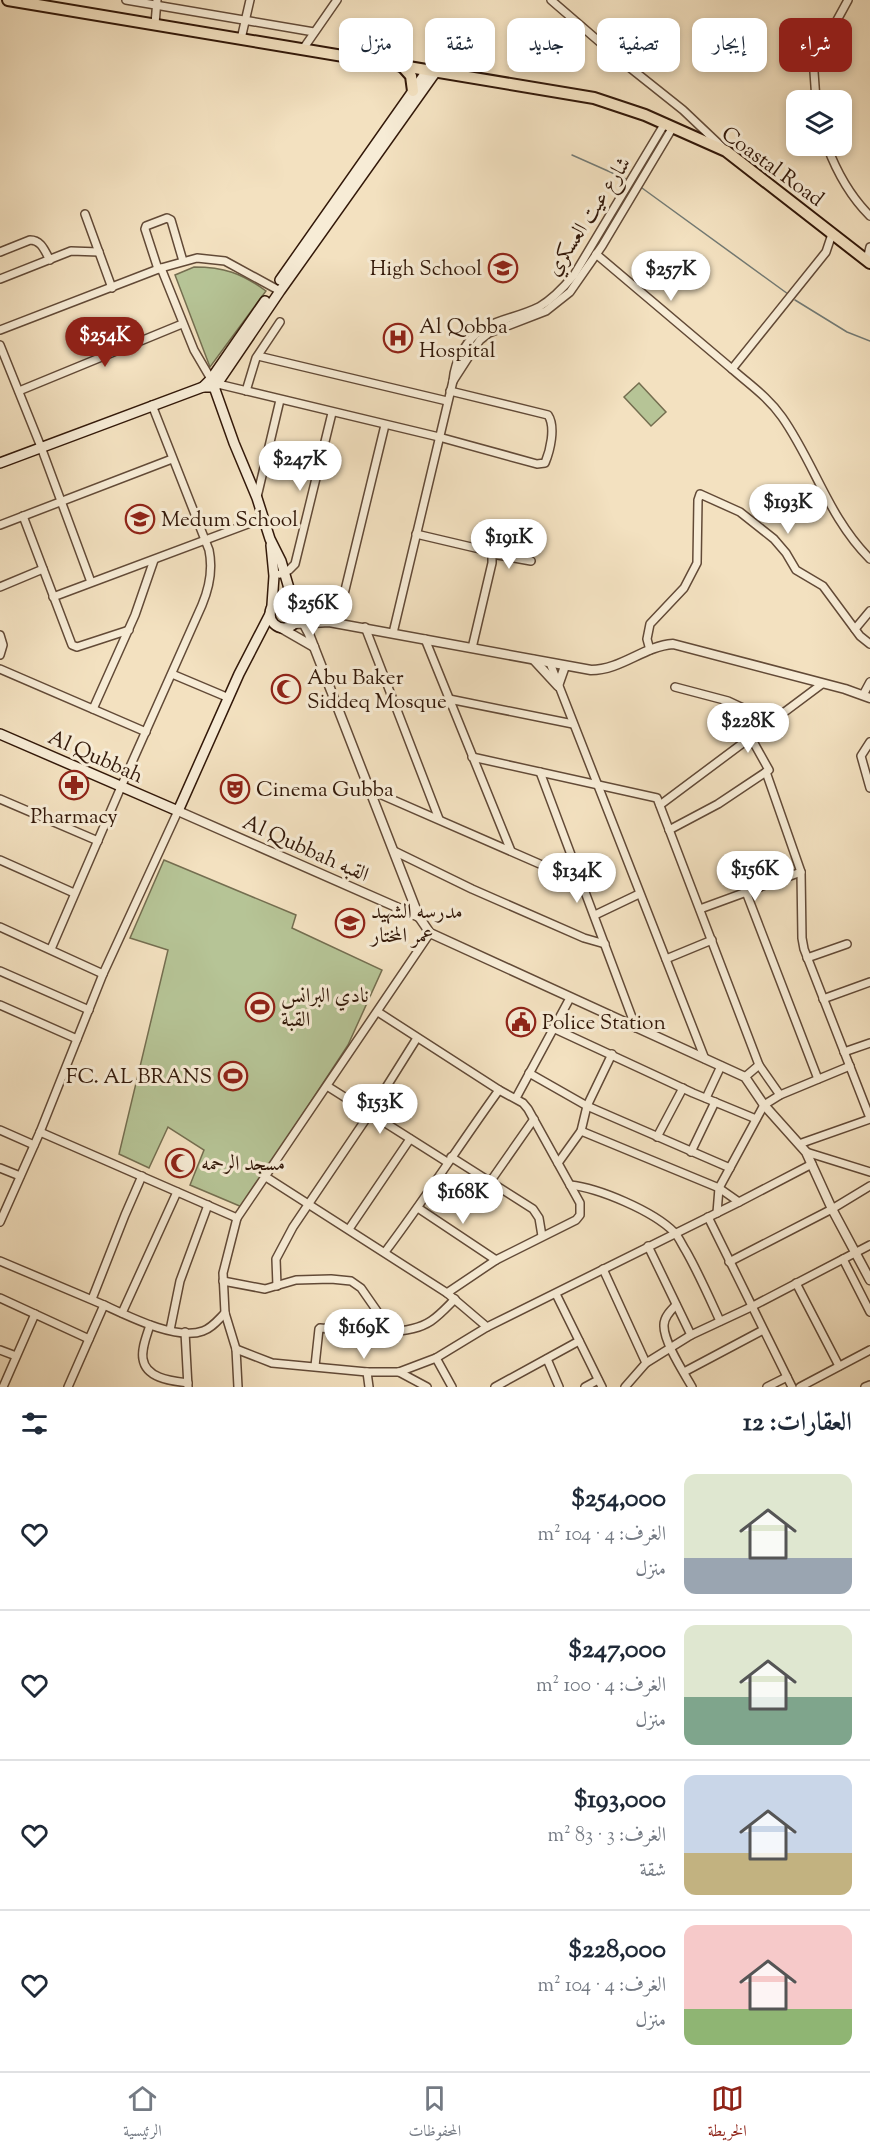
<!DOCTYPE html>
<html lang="ar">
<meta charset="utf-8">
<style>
body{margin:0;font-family:"Sorts Mill Goudy",Amiri,serif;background:#f2f2f3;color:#1f2937;direction:rtl;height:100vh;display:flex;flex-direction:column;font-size:22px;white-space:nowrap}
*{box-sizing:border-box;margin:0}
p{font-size:20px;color:#747a83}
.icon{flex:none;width:33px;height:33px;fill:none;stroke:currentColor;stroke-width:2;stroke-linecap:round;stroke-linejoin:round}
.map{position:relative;height:1387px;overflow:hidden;direction:ltr}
.panel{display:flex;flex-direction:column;background:#fff;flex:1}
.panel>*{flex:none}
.hud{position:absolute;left:18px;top:18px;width:834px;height:54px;direction:rtl;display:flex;gap:12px}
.fabs{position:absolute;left:786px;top:90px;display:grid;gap:12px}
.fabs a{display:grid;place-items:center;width:66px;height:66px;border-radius:12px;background:#fff;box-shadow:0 3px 9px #0003;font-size:30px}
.price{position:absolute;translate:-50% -51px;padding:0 14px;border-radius:21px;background:#fff;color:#222;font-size:20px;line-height:39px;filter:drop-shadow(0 2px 3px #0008)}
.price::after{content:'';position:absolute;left:50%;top:36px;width:18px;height:14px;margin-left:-9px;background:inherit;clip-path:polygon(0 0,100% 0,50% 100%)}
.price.active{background:#8f2418;color:#fff}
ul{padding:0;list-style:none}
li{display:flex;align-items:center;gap:18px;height:150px;padding:0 18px}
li+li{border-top:2px solid #e0e1e3}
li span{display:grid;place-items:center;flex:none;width:168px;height:120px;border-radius:12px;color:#555}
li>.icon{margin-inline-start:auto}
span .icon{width:72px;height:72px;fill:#fffc;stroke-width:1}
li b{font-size:26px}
h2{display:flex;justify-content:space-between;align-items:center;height:72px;padding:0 18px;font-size:26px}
.tag{padding:0 21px;border-radius:12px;background:#fff;box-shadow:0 3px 9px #0003;font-size:21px;line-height:54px}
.tag.active{background:#8f2418;color:#fff}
.tabs{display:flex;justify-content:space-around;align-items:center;height:84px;border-top:2px solid #e0e1e3;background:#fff;font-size:16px;color:#747a83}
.tabs a{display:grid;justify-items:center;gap:3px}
.tabs .active{color:#8f2418}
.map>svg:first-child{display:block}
.green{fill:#b6c496;stroke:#746e50;stroke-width:1.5}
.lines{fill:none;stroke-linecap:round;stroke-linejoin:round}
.stream{stroke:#737a74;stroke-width:1.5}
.minor-casing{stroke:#624a37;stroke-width:10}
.tertiary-casing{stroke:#624a37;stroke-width:11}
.secondary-casing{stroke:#321809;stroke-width:12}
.trunk-casing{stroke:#321809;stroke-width:14}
.minor{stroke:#f7ecd6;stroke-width:7}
.tertiary{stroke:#f7ecd6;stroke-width:8}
.secondary{stroke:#f7ecd6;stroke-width:9}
.trunk{stroke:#f3e1c0;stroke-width:10}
.labels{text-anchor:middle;stroke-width:6;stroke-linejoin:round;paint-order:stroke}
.street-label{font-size:21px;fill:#321809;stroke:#f7ecd6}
.poi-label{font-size:21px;fill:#321809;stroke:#f7ecd6;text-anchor:start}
</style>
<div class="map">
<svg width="870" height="1387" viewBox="0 0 870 1387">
<rect width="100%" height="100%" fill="#f3e1c0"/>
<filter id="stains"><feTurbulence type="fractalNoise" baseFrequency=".00333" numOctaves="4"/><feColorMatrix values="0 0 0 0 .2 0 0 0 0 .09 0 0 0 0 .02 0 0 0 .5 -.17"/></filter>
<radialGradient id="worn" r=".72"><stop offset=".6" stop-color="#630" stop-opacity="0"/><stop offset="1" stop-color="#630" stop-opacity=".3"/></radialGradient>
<!-- green -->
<g class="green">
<path d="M194 267C224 267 241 273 266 291L210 367 175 275Z"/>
<path d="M639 383 666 412 651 426 624 397Z"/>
<path d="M164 860 296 915 292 928 382 970 348 1045 242 1207 190 1185 204 1150 168 1127 149 1168 119 1154 168 950 130 938Z"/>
</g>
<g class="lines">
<!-- stream -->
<g class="stream">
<path d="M572 155 626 179"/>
<path d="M642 188 788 294"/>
<path d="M795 300 847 332 870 341"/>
</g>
<!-- minor casing -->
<g class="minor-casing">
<g id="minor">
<path d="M126 0 314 32"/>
<path d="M551 0 624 63 683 110 722 147"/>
<path d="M155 24 157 0"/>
<path d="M241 39 250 0"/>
<path d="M303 49 337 0"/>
<path d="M816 100 814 72 818 55 848 0"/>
<path d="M827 146C836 170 851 197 870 216"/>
<path d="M85 214 112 288"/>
<path d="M832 234 826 252 732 369C750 385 768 397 782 417 815 464 828 517 870 559"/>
<path d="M0 252 30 240C42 240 45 252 50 260"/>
<path d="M596 254 732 369"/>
<path d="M867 260 870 247"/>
<path d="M161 268 194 350 211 379"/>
<path d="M158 269 145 229 146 226 167 218 171 220 183 261"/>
<path d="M0 279 71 251 99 252"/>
<path d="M0 330 161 268 197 258 225 261 280 291"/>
<path d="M0 345 41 447 91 582"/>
<path d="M258 356 447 401"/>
<path d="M453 381 473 350 480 340 489 333 546 311 570 292 602 246 673 127"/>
<path d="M218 384 439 437 537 464 545 463C550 451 556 427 548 415L450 391"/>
<path d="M19 391 182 324"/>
<path d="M246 391 256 358 280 322"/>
<path d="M257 497 280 400"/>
<path d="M23 516 72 645 77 647 129 630"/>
<path d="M0 525 172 459"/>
<path d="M416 534 484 550 492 554 531 561"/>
<path d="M280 574 289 570 295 564 332 413"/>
<path d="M0 587 43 569"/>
<path d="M53 597 264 518"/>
<path d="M337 623 385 425"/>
<path d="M365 627 439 819"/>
<path d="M855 629 870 611"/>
<path d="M393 633 453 381C454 369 457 360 463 350 482 318 509 322 539 307 553 299 564 287 574 275L665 123"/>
<path d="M0 635 3 645 0 655"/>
<path d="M425 639 511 851"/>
<path d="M472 648 492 563V554"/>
<path d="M650 650 647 639 650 624 684 588 697 563 698 500 700 494 740 512 774 539 786 553 796 570 823 586 860 636 870 644"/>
<path d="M550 663 705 1059"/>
<path d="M0 669 146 732"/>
<path d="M172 674 229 698"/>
<path d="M675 687 728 701 771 721"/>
<path d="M863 695 870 682"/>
<path d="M449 699 573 724"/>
<path d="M93 709 135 615 154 560"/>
<path d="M870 742 861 756 870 788"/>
<path d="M472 757 657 798 759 1065 780 1095"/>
<path d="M540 772 636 1028"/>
<path d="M766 772 801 872 802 938 804 949 870 1118"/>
<path d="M368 789 581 882"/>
<path d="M0 799 98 841"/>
<path d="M660 805 822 684"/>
<path d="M669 830 718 804 769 770 750 736"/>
<path d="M394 851 472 889 584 938 605 944"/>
<path d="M0 860 74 893"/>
<path d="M746 892 818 1079"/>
<path d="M700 909 801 872"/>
<path d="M595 915 639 894"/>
<path d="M0 927 103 974"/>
<path d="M51 949 121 787 202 605C210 586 213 569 209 550L152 405"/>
<path d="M807 958 847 944"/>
<path d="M666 959 712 940"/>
<path d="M0 971 89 1010"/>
<path d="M823 999 870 982"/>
<path d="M0 1005 77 1039"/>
<path d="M378 1012 499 1090 523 1103 528 1109 580 1203V1215L576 1220 496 1260 447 1293"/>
<path d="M553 1028 693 1093 756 1119"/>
<path d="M844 1052 870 1043"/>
<path d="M529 1073 587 1106 730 1168"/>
<path d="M745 1077 759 1065"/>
<path d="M327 1086 447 1162"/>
<path d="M516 1098 570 998"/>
<path d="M706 1098 721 1066"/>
<path d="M0 1130 34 1145"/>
<path d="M581 1131 719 1188 739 1202"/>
<path d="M40 1132 237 1218 430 933"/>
<path d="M657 1137 683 1088"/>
<path d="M799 1144 870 1119"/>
<path d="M691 1152 715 1102"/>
<path d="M806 1152 870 1172"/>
<path d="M451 1157 533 1209 539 1218 542 1236"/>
<path d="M558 1163 581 1131 587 1106 612 1054"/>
<path d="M0 1168 20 1176"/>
<path d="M266 1177 447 1293 487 1327 739 1202 812 1164"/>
<path d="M490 1182 534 1119"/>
<path d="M570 1185C599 1188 653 1211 674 1232 679 1237 682 1245 686 1251 699 1274 709 1297 720 1321"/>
<path d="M418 1208 496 1260"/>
<path d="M717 1213 719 1188 764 1105 780 1095 850 1066"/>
<path d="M708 1217 792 1387"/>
<path d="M237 1218 223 1273 225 1313 236 1349 238 1387"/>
<path d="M0 1222 40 1132 103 974 178 811"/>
<path d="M349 1229 410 1139"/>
<path d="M648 1246 691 1335"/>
<path d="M385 1252C425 1199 460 1144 499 1090"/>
<path d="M843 1259 870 1312"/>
<path d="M0 1261 104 1305 68 1387"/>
<path d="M729 1262 832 1209 870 1186"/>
<path d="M603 1269 646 1363"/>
<path d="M223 1281 265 1289 296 1280 331 1279 351 1281 361 1288 377 1311V1332"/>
<path d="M796 1283 839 1366"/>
<path d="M277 1286 276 1259 293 1227 370 1113 417 1038"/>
<path d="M556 1294 602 1387"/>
<path d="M0 1298 89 1339"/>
<path d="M92 1299 125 1215 142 1176"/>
<path d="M104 1305C128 1316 177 1341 203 1331 212 1328 218 1320 225 1313"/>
<path d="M676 1305C671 1310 664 1317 664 1325 663 1341 684 1373 692 1387"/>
<path d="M122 1313 177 1192"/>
<path d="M150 1325C147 1335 141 1349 143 1359 146 1379 173 1381 188 1383"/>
<path d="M170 1330 180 1281 208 1205"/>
<path d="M185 1332 188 1387"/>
<path d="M236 1349 272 1363 367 1372H399L436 1358 487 1327"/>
<path d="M0 1350 16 1356"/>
<path d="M436 1358 452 1387"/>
<path d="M547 1359 559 1387"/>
<path d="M315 1366 319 1329 320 1328C351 1330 404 1339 431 1321 440 1315 447 1307 455 1299"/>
<path d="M367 1372 369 1387"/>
<path d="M399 1372 427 1387"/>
<path d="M684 1372 763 1330"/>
<path d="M3 1387 35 1314"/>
<path d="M495 1387 579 1341"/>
<path d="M585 1387 598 1380"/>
<path d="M625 1387 646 1363 691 1335 751 1307 870 1245"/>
<path d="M767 1387 787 1377"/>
<path d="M800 1387 870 1350"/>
<path d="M865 1387 870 1385"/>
</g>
</g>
<!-- tertiary casing -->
<g class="tertiary-casing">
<g id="tertiary">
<path d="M297 606 308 610 329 621"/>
<path d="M299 615 309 634 419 917 430 933 745 1077 764 1105 806 1152 832 1209 870 1280"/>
<path d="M295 624 329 622 591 670C621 670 644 646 673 644L845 689 870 698"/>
<path d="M281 628 314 647"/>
<path d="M534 660 558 686 565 666"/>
<path d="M178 811 419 917"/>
</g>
</g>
<!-- secondary casing -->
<g class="secondary-casing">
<g id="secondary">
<path d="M280 280 427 71"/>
<path d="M213 384 234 443 257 498 270 539 281 561 293 602"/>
<path d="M203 387 211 379 265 301"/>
<path d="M0 463 203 387H215L280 291 435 73"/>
<path d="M271 545 274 576 272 605"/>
<circle cx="284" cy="614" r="14"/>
<path d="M0 734 178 811 239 674 270 614"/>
</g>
</g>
<!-- trunk casing -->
<g class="trunk-casing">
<g id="trunk">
<path d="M8 0 594 98 645 115 726 151 870 263"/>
<path d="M403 67 411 76 413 91"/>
</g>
</g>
<!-- minor -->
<use href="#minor" class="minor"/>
<!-- tertiary -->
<use href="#tertiary" class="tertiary"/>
<!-- secondary -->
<use href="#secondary" class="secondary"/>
<!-- trunk -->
<use href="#trunk" class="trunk"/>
</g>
<!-- icons -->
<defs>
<g id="school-ring" transform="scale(1.5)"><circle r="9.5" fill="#f7ecd6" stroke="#8f2418" stroke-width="1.5"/><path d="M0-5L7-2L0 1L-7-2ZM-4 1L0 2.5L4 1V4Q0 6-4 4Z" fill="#8f2418"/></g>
<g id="hospital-ring" transform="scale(1.5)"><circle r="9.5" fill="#f7ecd6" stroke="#8f2418" stroke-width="1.5"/><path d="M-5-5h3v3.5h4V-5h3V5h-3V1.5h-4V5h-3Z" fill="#8f2418"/></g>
<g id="mosque-ring" transform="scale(1.5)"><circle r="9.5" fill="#f7ecd6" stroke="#8f2418" stroke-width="1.5"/><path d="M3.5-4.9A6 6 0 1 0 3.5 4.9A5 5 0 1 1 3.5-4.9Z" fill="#8f2418"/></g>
<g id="pharmacy-ring" transform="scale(1.5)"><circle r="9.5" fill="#f7ecd6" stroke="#8f2418" stroke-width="1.5"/><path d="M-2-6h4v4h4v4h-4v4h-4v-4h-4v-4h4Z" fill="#8f2418"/></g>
<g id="theatre-ring" transform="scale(1.5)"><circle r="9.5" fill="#f7ecd6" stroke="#8f2418" stroke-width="1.5"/><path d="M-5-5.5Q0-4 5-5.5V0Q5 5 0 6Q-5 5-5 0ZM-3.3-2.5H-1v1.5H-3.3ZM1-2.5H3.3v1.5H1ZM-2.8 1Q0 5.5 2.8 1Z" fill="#8f2418"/></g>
<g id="stadium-ring" transform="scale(1.5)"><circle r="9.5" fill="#f7ecd6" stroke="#8f2418" stroke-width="1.5"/><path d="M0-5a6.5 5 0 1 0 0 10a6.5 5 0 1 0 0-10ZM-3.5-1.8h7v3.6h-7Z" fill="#8f2418"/></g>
<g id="civic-ring" transform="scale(1.5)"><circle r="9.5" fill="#f7ecd6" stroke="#8f2418" stroke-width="1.5"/><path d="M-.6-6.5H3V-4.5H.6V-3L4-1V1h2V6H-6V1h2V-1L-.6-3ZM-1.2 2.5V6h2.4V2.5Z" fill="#8f2418"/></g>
</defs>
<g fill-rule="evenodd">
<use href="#school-ring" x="503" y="268"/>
<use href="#hospital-ring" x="398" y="338"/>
<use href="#school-ring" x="140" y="519"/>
<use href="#mosque-ring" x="286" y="689"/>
<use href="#pharmacy-ring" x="74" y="785"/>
<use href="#theatre-ring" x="235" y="789"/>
<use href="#school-ring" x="350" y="923"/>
<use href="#stadium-ring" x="260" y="1007"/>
<use href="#civic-ring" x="521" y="1022"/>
<use href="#stadium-ring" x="233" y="1076"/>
<use href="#mosque-ring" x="180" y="1163"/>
</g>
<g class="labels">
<!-- street labels -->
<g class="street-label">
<text transform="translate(773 166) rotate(36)" y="7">Coastal Road</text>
<text transform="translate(588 216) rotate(-57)" y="7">شارع عيت العسكري</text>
<text transform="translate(96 756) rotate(24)" y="7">Al Qubbah</text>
<text transform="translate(306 848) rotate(24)" y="7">Al Qubbah القبه</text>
</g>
<!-- poi labels -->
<g class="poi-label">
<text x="482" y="275" text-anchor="end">High School</text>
<text x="419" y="333">Al Qobba<tspan x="419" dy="24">Hospital</tspan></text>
<text x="161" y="526">Medum School</text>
<text x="307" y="684">Abu Baker<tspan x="307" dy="24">Siddeq Mosque</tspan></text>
<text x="256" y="796">Cinema Gubba</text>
<text x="74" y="823" text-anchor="middle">Pharmacy</text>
<text x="371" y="918">مدرسه الشهيد<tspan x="371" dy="24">عمر المختار</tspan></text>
<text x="281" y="1002">نادي البرانس<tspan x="281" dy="24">القبة</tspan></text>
<text x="542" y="1029">Police Station</text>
<text x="212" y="1083" text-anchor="end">FC. AL BRANS</text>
<text x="201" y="1170">مسجد الرحمه</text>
</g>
</g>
<rect width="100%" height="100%" filter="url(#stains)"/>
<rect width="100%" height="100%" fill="url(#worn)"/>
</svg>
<div class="fabs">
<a><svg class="icon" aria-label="layers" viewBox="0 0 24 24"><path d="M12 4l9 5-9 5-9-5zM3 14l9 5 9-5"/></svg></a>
</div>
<b class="price" style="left:671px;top:302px">$257K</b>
<b class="price active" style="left:105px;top:368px">$254K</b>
<b class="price" style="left:300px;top:492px">$247K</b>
<b class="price" style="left:788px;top:535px">$193K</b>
<b class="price" style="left:509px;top:570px">$191K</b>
<b class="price" style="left:313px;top:636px">$256K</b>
<b class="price" style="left:748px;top:754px">$228K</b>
<b class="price" style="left:755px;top:902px">$156K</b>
<b class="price" style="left:577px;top:904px">$134K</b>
<b class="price" style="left:380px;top:1135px">$153K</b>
<b class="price" style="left:463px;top:1225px">$168K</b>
<b class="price" style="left:364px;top:1360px">$169K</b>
<div class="hud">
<a class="tag active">شراء</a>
<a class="tag">إيجار</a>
<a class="tag">تصفية</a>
<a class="tag">جديد</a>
<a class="tag">شقة</a>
<a class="tag">منزل</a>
</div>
</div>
<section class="panel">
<h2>العقارات: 12<svg class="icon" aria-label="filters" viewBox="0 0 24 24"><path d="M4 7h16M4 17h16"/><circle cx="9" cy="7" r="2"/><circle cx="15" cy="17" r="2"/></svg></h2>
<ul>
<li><span style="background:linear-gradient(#dfe7d0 70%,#9aa5b1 0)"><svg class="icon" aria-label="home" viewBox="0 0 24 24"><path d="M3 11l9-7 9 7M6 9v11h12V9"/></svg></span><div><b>$254,000</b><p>الغرف: 4 · 104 m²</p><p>منزل</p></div><svg class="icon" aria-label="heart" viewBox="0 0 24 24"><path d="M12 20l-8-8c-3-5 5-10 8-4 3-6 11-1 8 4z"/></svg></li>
<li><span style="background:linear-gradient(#dfe7d0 60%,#7fa58c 0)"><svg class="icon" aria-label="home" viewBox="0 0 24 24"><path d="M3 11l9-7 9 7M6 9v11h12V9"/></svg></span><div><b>$247,000</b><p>الغرف: 4 · 100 m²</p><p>منزل</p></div><svg class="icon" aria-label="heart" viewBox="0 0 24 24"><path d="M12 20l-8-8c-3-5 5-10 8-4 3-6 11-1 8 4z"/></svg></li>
<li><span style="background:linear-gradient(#c9d6e8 65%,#c2b280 0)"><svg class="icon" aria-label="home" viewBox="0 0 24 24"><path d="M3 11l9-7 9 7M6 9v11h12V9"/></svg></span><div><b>$193,000</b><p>الغرف: 3 · 83 m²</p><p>شقة</p></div><svg class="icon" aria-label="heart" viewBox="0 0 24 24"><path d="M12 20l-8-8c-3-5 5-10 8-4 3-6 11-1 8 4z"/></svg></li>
<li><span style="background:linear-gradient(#f6c9c9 70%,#8fb573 0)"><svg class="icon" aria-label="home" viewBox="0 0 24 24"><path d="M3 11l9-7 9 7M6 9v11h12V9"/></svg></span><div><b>$228,000</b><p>الغرف: 4 · 104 m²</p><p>منزل</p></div><svg class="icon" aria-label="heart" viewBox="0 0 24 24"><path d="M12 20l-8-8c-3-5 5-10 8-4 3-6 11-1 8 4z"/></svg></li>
</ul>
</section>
<nav class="tabs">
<a class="active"><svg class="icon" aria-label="map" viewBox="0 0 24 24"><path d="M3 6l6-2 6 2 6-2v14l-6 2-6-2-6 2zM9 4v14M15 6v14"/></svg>الخريطة</a>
<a><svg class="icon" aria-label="saved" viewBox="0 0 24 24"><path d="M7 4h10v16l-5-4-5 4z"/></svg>المحفوظات</a>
<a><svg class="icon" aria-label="home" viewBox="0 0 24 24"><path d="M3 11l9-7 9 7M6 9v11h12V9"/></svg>الرئيسية</a>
</nav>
